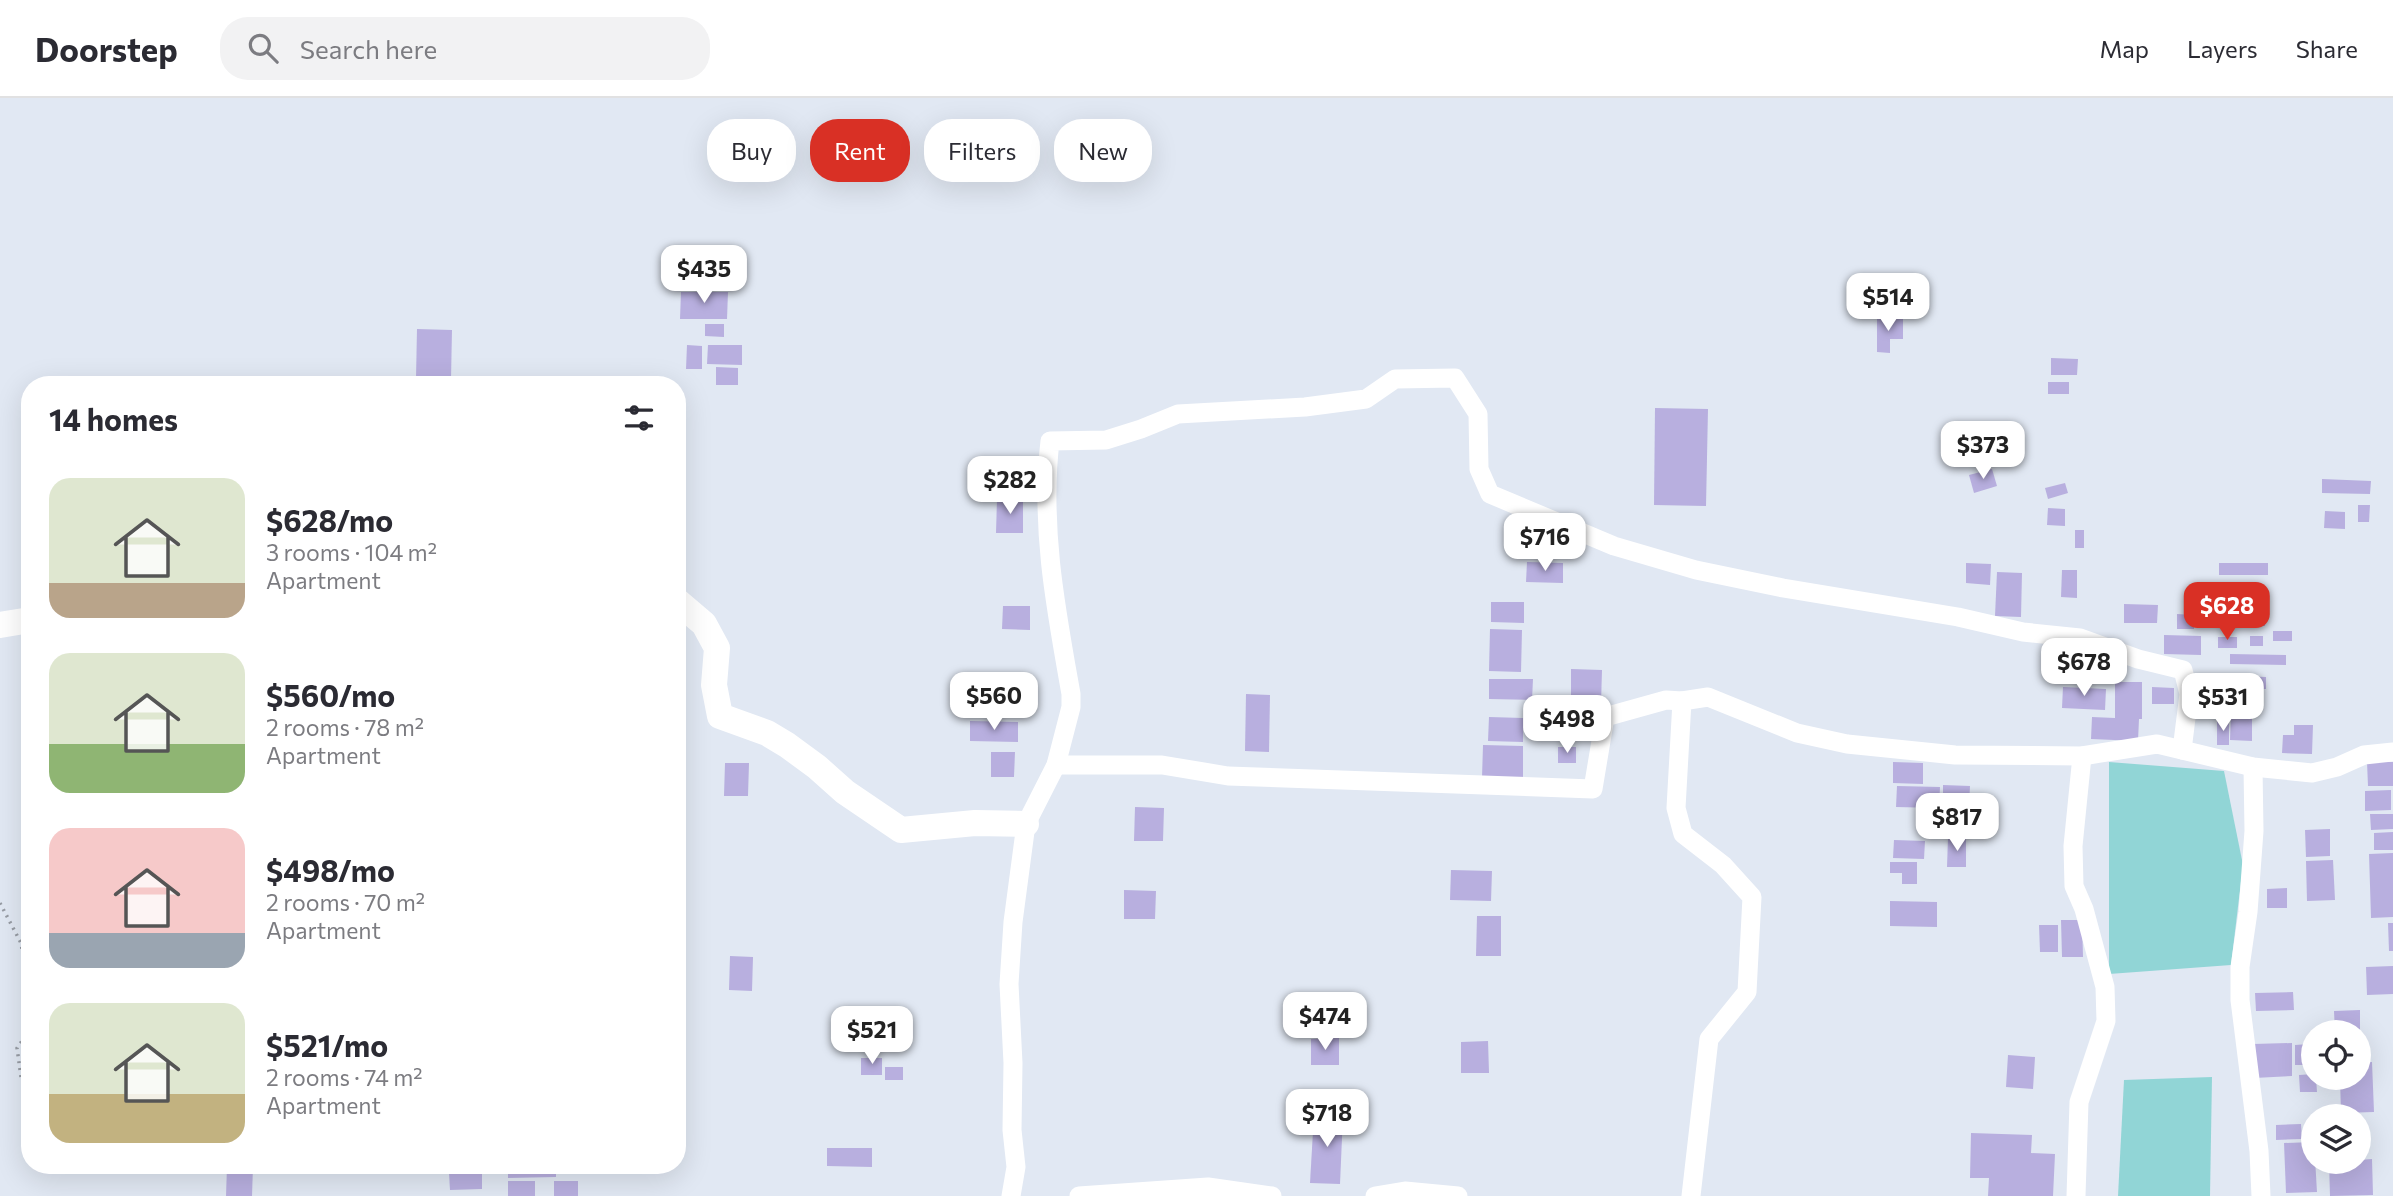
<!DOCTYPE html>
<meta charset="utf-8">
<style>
body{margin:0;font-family:Commissioner,sans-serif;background:#f2f2f3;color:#2b2b33;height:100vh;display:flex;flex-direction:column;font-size:26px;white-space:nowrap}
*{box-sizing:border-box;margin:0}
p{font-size:23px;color:#7c7c81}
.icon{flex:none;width:38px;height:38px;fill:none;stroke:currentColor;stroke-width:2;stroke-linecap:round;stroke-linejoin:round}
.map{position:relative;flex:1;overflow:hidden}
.drawer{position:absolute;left:21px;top:278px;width:665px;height:798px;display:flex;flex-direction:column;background:#fff;border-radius:28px;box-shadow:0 7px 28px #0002}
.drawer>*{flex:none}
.guide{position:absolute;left:707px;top:21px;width:665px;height:63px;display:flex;gap:14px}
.fabs{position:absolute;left:2301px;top:922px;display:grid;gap:14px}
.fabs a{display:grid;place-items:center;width:70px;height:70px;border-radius:50%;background:#fff;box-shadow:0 7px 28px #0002;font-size:35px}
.price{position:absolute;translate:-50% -60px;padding:0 16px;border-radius:14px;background:#fff;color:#222;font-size:23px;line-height:46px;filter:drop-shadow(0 2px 4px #0008)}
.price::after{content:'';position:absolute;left:50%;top:42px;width:21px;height:16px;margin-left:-10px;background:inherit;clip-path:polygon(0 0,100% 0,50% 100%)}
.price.current{background:#d93025;color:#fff}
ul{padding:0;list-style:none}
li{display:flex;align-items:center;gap:21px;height:175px;padding:0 28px}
li span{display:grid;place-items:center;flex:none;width:196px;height:140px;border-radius:21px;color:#555}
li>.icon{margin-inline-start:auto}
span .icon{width:84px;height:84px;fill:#fffc;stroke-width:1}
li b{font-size:30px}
h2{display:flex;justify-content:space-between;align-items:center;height:84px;padding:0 28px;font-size:30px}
.pill{padding:0 24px;border-radius:28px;background:#fff;box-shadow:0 7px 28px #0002;font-size:24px;line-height:63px}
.pill.current{background:#d93025;color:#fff}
header{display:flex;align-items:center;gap:42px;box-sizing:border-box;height:98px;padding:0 35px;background:#fff;border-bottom:2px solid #e1e1e2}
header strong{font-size:33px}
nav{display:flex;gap:38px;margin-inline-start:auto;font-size:24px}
.search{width:490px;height:63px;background:#f2f2f3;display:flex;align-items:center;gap:18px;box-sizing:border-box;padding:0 24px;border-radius:28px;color:#7c7c81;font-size:26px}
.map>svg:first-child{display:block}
.water{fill:#91d5d6}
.building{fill:#b8afdf}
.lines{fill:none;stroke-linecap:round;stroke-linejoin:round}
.path{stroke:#979ca4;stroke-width:3.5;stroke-dasharray:2 5;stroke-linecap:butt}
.street{stroke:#fff;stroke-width:19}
.secondary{stroke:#fff;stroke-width:26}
</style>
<header>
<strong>Doorstep</strong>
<div class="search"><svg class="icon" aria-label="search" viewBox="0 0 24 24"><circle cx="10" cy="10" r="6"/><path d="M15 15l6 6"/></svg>Search here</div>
<nav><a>Map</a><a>Layers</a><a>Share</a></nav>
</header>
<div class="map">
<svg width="2393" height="1098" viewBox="0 0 2393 1098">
<rect width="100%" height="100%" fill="#e1e8f3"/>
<!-- water -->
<g class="water">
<path d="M2109 664 2224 673 2243 767 2231 867 2109 876Z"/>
<path d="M2212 979 2210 1098H2118L2124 982Z"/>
</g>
<!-- building -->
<g class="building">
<path d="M681 194H728L727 221H680Z"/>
<path d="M1878 203H1901V215L1878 214Z"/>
<path d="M1877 220H1903V241H1890V255L1877 254Z"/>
<path d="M705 226H724V239L705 238Z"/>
<path d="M417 231 452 232 451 281 416 280Z"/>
<path d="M687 247 702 248V271H686Z"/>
<path d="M708 247H742V267L707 266Z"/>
<path d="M2051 260 2078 261 2077 277H2051Z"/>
<path d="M716 269 738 270V287H716Z"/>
<rect x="2048" y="284" width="21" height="12"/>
<path d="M1655 310 1708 311 1706 408 1654 407Z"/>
<path d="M1992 371 1997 388 1974 395 1969 377Z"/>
<path d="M2322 381 2371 383 2370 396 2322 395Z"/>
<path d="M2065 385 2068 395 2048 401 2045 390Z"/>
<path d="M997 401H1023V435H996Z"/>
<path d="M2358 407H2370L2369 424H2358Z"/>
<path d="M2048 410 2065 411V428L2047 427Z"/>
<path d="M2325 413 2345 414V431L2324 430Z"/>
<rect x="2075" y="432" width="9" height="18"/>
<path d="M1527 464 1563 465V485L1526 484Z"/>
<path d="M1966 465 1991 466 1990 487 1966 485Z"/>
<rect x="2219" y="465" width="49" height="12"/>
<path d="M2062 472H2077V500L2061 499Z"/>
<path d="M1997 474 2022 475 2021 519 1995 518Z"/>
<path d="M2230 491 2244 492V512H2229Z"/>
<rect x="2247" y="496" width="22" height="7"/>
<path d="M1491 504H1524V525L1491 524Z"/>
<path d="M2124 506 2158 507 2157 525H2124Z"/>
<path d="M1003 508H1030V532L1002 531Z"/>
<path d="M2177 516 2194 517V531H2177Z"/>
<path d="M2215 519 2265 520V528L2214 527Z"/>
<path d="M1490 531 1522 532 1521 574 1489 573Z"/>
<rect x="2273" y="533" width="19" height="10"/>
<path d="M2164 537 2201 538V557L2164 556Z"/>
<rect x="2250" y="538" width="13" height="10"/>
<rect x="2218" y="539" width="19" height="11"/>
<path d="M2230 556 2286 557V567L2230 566Z"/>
<path d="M1571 571 1602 572 1601 606 1571 605Z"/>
<path d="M2235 578 2266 579V591H2235Z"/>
<path d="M1489 581H1533L1532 602 1489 601Z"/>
<path d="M2115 584H2142V621H2139L2138 643 2091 641 2092 619 2115 620Z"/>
<path d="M976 586H999V611H975Z"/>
<path d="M2063 589 2106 591 2105 612 2062 610Z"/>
<path d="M2152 589 2174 590V606H2152Z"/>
<path d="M1246 596 1270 597 1269 654 1245 653Z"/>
<rect x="2231" y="602" width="16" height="13"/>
<path d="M2231 616 2252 617V643L2230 642Z"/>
<path d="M1489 619 1523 620V644L1488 643Z"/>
<path d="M2217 622 2229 623V647H2217Z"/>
<path d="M970 623 1018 624V644L970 643Z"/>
<path d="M2294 627H2313L2312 656 2282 655 2283 637H2294Z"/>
<path d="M1483 647 1523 648V679H1482Z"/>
<rect x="1558" y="649" width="18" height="16"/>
<path d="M991 654H1015L1014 679H991Z"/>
<path d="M1893 664 1923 665V686L1893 685Z"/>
<path d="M2367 664H2393V688H2368Z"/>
<path d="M725 665H749L748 698H724Z"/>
<path d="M1943 687 1970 688 1969 709 1943 708Z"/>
<path d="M1897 688 1940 689 1939 710 1896 709Z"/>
<path d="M2391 692V712L2365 713V693Z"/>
<path d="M1135 709 1164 710 1163 743H1134Z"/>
<path d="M1950 712H1968L1967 736H1950Z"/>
<path d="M2370 716H2393V731L2371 732Z"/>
<path d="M2330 731V758L2306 759 2305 732Z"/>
<path d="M2393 734V752H2374V735Z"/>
<path d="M1948 740 1966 741V769H1947Z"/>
<path d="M1894 742 1925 743 1924 761 1893 760Z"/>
<path d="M2393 755V819L2371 820 2369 756Z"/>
<path d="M2333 762 2335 802 2307 803 2306 763Z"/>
<path d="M1890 764H1917V786H1902V775H1890Z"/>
<path d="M1451 772 1492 773 1491 803 1450 802Z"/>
<path d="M2287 790V810H2267V791Z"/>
<path d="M1124 792 1156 793 1155 821H1124Z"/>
<path d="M1890 803 1937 804V829L1890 828Z"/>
<path d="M1477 818H1501V858H1476Z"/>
<path d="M2061 822H2082L2083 859H2062Z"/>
<path d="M2388 825H2393V853H2389Z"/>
<path d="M2039 827H2058V854H2040Z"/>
<path d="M730 858 753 859 752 893 729 892Z"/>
<path d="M2393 868V896L2367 897 2366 869Z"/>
<path d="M2293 894 2294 912 2256 913 2255 895Z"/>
<path d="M2360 912V934H2335L2334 913Z"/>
<path d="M1339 940V967H1311V941Z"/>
<path d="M2367 942 2368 960H2359V943Z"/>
<path d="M1488 943 1489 975H1461V944Z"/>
<path d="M2292 945V978L2254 980 2253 946Z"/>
<path d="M2309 946 2310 967H2295V947Z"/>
<path d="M2008 957 2035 959 2033 991 2006 989Z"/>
<rect x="861" y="960" width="21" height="17"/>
<path d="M2359 964H2372L2374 1014 2341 1015 2340 980H2359Z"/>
<rect x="885" y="969" width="18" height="13"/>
<path d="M2314 976V980H2316L2317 994H2300L2299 977Z"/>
<path d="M1314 1016 1343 1017 1340 1086 1310 1085Z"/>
<path d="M2301 1026 2302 1041 2276 1042V1027Z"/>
<path d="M2368 1033V1055L2359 1056V1034Z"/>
<path d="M1971 1035 2032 1037 2031 1055 2055 1056 2053 1098H1988L1989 1080H1970Z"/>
<path d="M2314 1044 2317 1094 2286 1095 2284 1045Z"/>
<path d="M827 1050H872V1069L827 1068Z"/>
<path d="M2372 1061 2373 1097 2330 1098 2329 1064H2359V1062Z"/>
<path d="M227 1068H253L252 1098H226Z"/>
<path d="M508 1068H556V1079L508 1080Z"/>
<path d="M449 1075H482V1091L450 1092Z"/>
<rect x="508" y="1083" width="27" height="15"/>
<rect x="554" y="1083" width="24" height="15"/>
</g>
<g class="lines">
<!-- path -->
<g class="path">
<path d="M0 805 21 845 30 902"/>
<path d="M21 979 17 950 30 932"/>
</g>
<!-- street -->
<g class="street">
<path d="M1056 667H1162L1228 678 1593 691 1605 619 1666 602 1682 603"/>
<path d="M2253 669 2254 733 2248 814 2240 869V902L2259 1053 2261 1098"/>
<path d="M1011 1098 1016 1069 1012 1032 1013 965 1009 886 1013 824 1026 726 1056 667 1071 609V596C1056 512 1040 429 1050 343L1106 342 1141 331 1178 316 1305 309 1366 301 1395 281 1455 280 1478 316 1479 371 1490 396 1614 448 1696 472 1783 490 1958 519 2023 534 2080 540 2138 561 2183 572 2189 596 2182 652"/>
<path d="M1079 1098 1208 1089 1272 1098"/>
<path d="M1375 1098 1405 1093 1458 1098"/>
<path d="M1691 1098 1709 941 1747 894 1752 799 1723 767 1683 736 1676 710 1682 603 1708 599 1797 635 1847 646 1955 657 2082 658 2157 646 2253 669 2312 675 2337 669 2364 657 2393 654"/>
<path d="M2076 1098 2079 1004 2106 923 2105 889 2084 811 2074 788 2073 748 2082 658"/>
</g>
<!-- secondary -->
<g class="secondary">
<path d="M677 503 704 526 717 550 714 587 720 618 767 635 787 647 817 669 845 694 901 732 975 725 1026 726"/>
<path d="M0 527 30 522"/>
</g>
</g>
</svg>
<div class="fabs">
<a><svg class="icon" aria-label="locate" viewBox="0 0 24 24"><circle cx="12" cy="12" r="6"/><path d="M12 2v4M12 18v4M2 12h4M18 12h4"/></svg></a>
<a><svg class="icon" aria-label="layers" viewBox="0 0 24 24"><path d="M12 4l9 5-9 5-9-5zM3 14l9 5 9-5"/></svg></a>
</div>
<b class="price" style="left:704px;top:207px">$435</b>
<b class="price" style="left:1888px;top:235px">$514</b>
<b class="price" style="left:1983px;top:383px">$373</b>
<b class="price" style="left:1010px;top:418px">$282</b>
<b class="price" style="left:1545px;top:475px">$716</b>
<b class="price current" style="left:2227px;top:544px">$628</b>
<b class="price" style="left:2084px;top:600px">$678</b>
<b class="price" style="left:994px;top:634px">$560</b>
<b class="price" style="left:2223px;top:635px">$531</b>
<b class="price" style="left:1567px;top:657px">$498</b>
<b class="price" style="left:1957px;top:755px">$817</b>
<b class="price" style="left:1325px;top:954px">$474</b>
<b class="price" style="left:872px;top:968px">$521</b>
<b class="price" style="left:1327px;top:1051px">$718</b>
<div class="guide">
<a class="pill">Buy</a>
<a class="pill current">Rent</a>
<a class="pill">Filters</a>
<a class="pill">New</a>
</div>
<section class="drawer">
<h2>14 homes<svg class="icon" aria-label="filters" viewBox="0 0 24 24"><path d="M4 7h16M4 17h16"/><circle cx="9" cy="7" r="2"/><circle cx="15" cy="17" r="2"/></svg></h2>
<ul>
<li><span style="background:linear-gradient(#dfe7d0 75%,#b9a48a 0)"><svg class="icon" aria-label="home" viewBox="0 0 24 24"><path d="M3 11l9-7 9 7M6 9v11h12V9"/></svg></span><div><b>$628/mo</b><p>3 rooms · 104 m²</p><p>Apartment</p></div></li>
<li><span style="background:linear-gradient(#dfe7d0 65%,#8fb573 0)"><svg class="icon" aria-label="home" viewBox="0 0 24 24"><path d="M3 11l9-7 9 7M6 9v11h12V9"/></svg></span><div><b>$560/mo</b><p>2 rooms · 78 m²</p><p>Apartment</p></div></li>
<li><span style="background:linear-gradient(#f6c9c9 75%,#9aa5b1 0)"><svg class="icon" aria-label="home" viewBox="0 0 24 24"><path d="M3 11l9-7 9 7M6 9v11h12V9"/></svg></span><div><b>$498/mo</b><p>2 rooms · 70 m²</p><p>Apartment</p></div></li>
<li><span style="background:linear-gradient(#dfe7d0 65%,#c2b280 0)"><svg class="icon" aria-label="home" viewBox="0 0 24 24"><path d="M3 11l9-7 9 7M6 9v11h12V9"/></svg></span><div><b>$521/mo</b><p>2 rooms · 74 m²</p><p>Apartment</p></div></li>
</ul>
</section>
</div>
